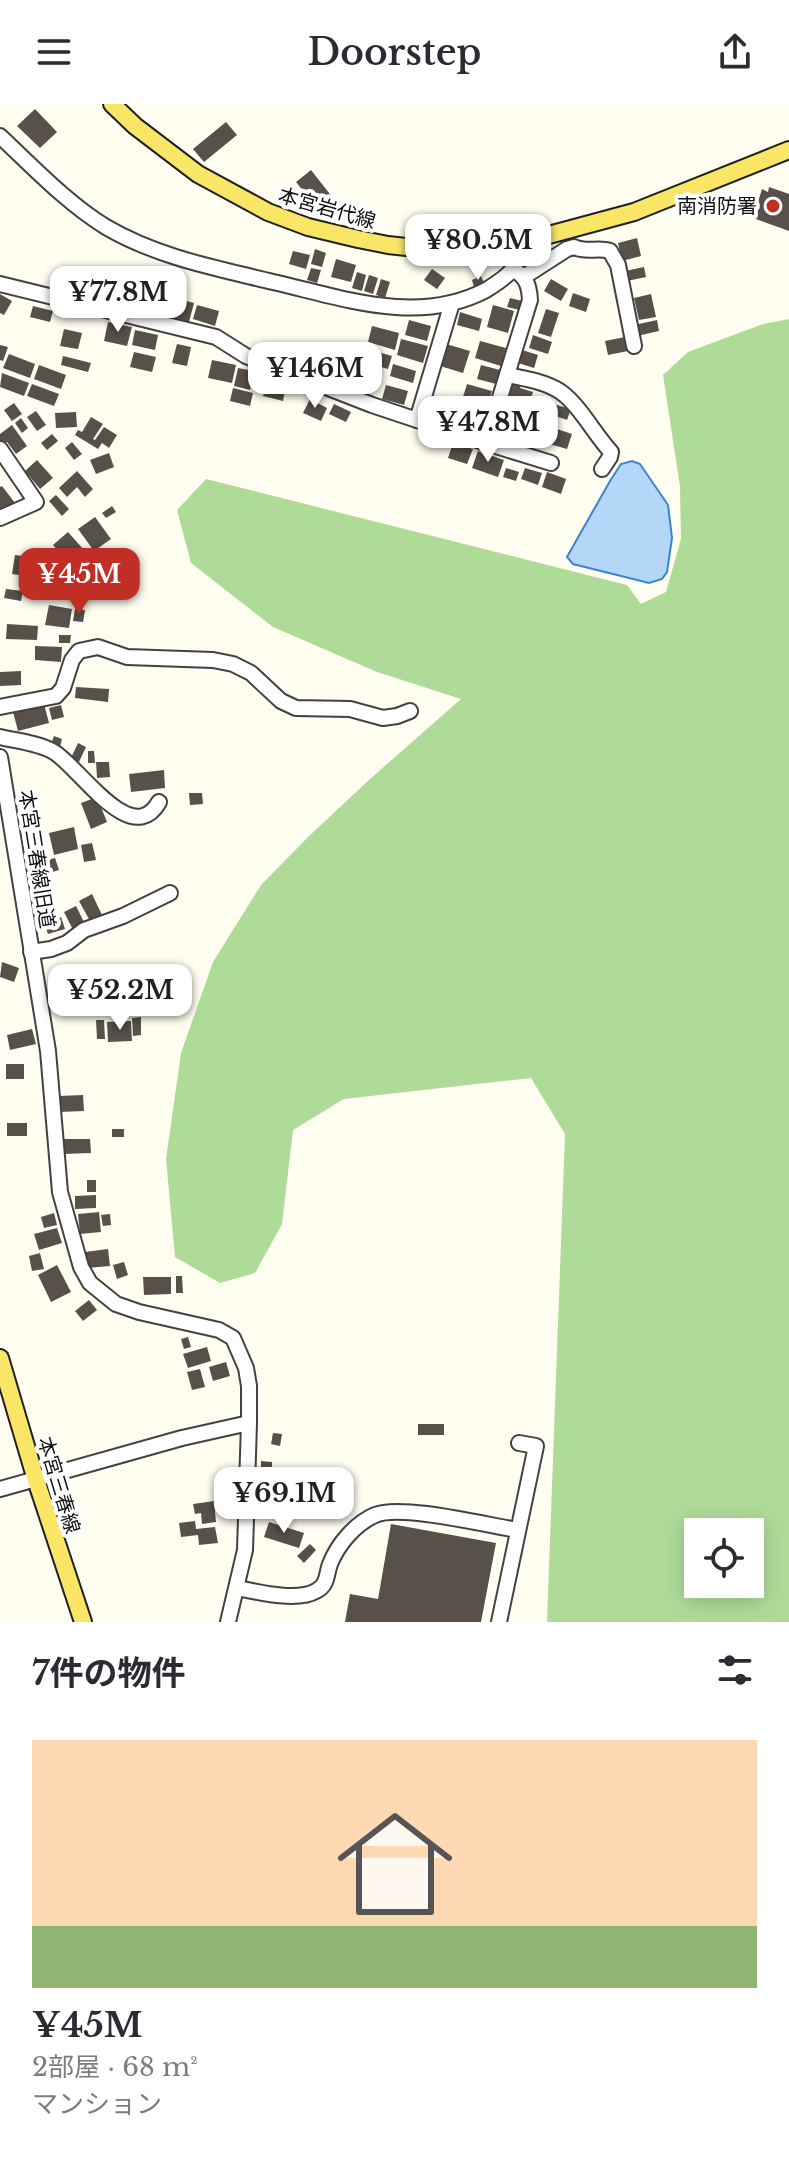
<!DOCTYPE html>
<html lang="ja">
<meta charset="utf-8">
<style>
body{margin:0;font-family:"Libre Baskerville","Noto Sans JP",serif;background:#f2f2f3;color:#2b2b33;height:100vh;display:flex;flex-direction:column;font-size:30px;white-space:nowrap}
*{box-sizing:border-box;margin:0}
p{font-size:26px;color:#7c7c81}
.icon{flex:none;width:44px;height:44px;fill:none;stroke:currentColor;stroke-width:2;stroke-linecap:round;stroke-linejoin:round}
.map{position:relative;height:1518px;overflow:hidden}
.side{display:flex;flex-direction:column;background:#fff;flex:1}
.side>*{flex:none}
.buttons{position:absolute;left:684px;top:1414px;display:grid;gap:16px}
.buttons a{display:grid;place-items:center;width:80px;height:80px;border-radius:0px;background:#fff;box-shadow:0 4px 20px #0003;font-size:40px}
.price{position:absolute;translate:-50% -68px;padding:0 18px;border-radius:16px;background:#fff;color:#222;font-size:26px;line-height:52px;filter:drop-shadow(0 2px 4px #0008)}
.price::after{content:'';position:absolute;left:50%;top:48px;width:24px;height:18px;margin-left:-12px;background:inherit;clip-path:polygon(0 0,100% 0,50% 100%)}
.price.selected{background:#c12e25;color:#fff}
ul{padding:0;list-style:none}
li{display:grid;align-content:center;gap:16px;height:424px;padding:0 32px}
li span{display:grid;place-items:center;height:248px;border-radius:0px;color:#555}
li>.icon{margin-inline-start:auto}
span .icon{width:144px;height:144px;fill:#fffc;stroke-width:1}
li b{font-size:34px}
h2{display:flex;justify-content:space-between;align-items:center;height:96px;padding:0 32px;font-size:34px}
header{display:flex;justify-content:space-between;align-items:center;height:104px;padding:0 32px;background:#fff;font-size:36px;font-weight:600}
.map>svg:first-child{display:block}
.forest{fill:#afdb99;fill-rule:evenodd}
.water{fill:#b5d7f7;stroke:#3b84cf;stroke-width:2}
.building{fill:#58514b}
.lines{fill:none;stroke-linecap:round;stroke-linejoin:round}
.minor-casing{stroke:#424242;stroke-width:18}
.major-casing{stroke:#202020;stroke-width:20}
.minor{stroke:#fff;stroke-width:14}
.major{stroke:#f9e666;stroke-width:16}
.poi-dot{fill:#c12e25;stroke:#fff;stroke-width:3}
.labels{text-anchor:middle;stroke-width:8;stroke-linejoin:round;paint-order:stroke}
.poi-label{font-size:20px;fill:#0f0f0f;stroke:#fff;text-anchor:end}
.street-label{font-size:20px;fill:#0f0f0f;stroke:#fff}
</style>
<header><svg class="icon" aria-label="menu" viewBox="0 0 24 24"><path d="M4 6h16M4 12h16M4 18h16"/></svg>Doorstep<svg class="icon" aria-label="share" viewBox="0 0 24 24"><path d="M12 15V3M7 8l5-5 5 5M5 13v7h14v-7"/></svg></header>
<div class="map">
<svg width="789" height="1518" viewBox="0 0 789 1518">
<rect width="100%" height="100%" fill="#fffef1"/>
<!-- forest -->
<path class="forest" d="M789 215V1518H547L565 1030 531 974 344 995 293 1026 282 1120 255 1169 220 1179 175 1153 166 1055 181 949 213 858 261 781 308 733 370 675 461 595 377 568 273 523 191 459 177 406 206 375 627 481 641 500 666 488 681 435 680 383 663 271 688 248 763 220ZM698 1428H750V1480H698Z"/>
<!-- water -->
<path class="water" d="M632 357 640 360 668 401 672 434 667 468 662 475 649 479 573 460 567 453 610 377 621 360Z"/>
<!-- building -->
<g class="building">
<path d="M35 5 57 28 40 44 17 22Z"/>
<path d="M226 18 237 31 204 58 193 45Z"/>
<path d="M311 66 333 94 323 102 313 89 308 93 296 78Z"/>
<path d="M769 83 789 90V127L753 114 762 85 768 88Z"/>
<path d="M637 134 641 152 622 157 618 139Z"/>
<path d="M315 145 326 149 322 163 311 160Z"/>
<path d="M293 147 310 151 306 165 289 160Z"/>
<path d="M336 155 356 161 351 178 331 173Z"/>
<path d="M644 163 646 173 627 177 625 167Z"/>
<path d="M311 164 321 166 317 179 307 176Z"/>
<path d="M432 165 445 174 437 185 424 176Z"/>
<path d="M58 168 78 175 73 188 53 181Z"/>
<path d="M357 168 366 171 362 187 352 184Z"/>
<path d="M369 171 378 174 373 190 364 187Z"/>
<path d="M481 172 484 179 474 183 472 176Z"/>
<path d="M381 175 390 178 385 194 376 191Z"/>
<path d="M551 175 568 185 561 197 544 187Z"/>
<path d="M86 176 111 185 106 201 80 193Z"/>
<path d="M115 182 139 190 135 203 111 194Z"/>
<path d="M141 189 157 195 152 211 136 205Z"/>
<path d="M573 189 590 195 586 208 569 202Z"/>
<path d="M0 190 12 197 4 211 0 209Z"/>
<path d="M651 190 656 213 639 216 634 194Z"/>
<path d="M171 193 194 199 189 218 166 211Z"/>
<path d="M510 194 522 197 520 206 507 203Z"/>
<path d="M197 201 219 207 215 222 193 215Z"/>
<path d="M493 201 514 207 508 229 487 223Z"/>
<path d="M33 202 53 207 50 218 30 213Z"/>
<path d="M546 205 559 209 551 233 538 229Z"/>
<path d="M460 208 482 215 479 227 457 221Z"/>
<path d="M409 216 431 222 427 237 405 231Z"/>
<path d="M657 216 659 227 637 232 634 221Z"/>
<path d="M108 218 132 223 127 242 104 237Z"/>
<path d="M372 222 399 229 395 246 368 238Z"/>
<path d="M64 225 82 229 78 245 60 242Z"/>
<path d="M135 226 158 231 155 246 132 241Z"/>
<path d="M533 231 552 238 548 250 529 244Z"/>
<path d="M625 233 628 247 608 251 605 237Z"/>
<path d="M401 235 428 242 423 259 397 251Z"/>
<path d="M480 237 506 244 501 262 475 254Z"/>
<path d="M177 240 191 243 187 262 172 259Z"/>
<path d="M446 240 470 247 463 269 440 262Z"/>
<path d="M0 241 8 243 3 257 0 256Z"/>
<path d="M519 245 538 251 534 264 515 258Z"/>
<path d="M371 246 392 252 388 265 367 259Z"/>
<path d="M134 248 156 253 152 268 130 263Z"/>
<path d="M9 250 35 260 30 274 3 264Z"/>
<path d="M63 252 91 259 88 268 61 261Z"/>
<path d="M212 256 236 261 232 279 208 274Z"/>
<path d="M393 260 416 267 413 279 390 272Z"/>
<path d="M39 261 66 271 61 285 34 275Z"/>
<path d="M481 261 500 266 496 280 477 275Z"/>
<path d="M238 264 254 267 250 286 234 282Z"/>
<path d="M2 269 29 279 24 292 0 283Z"/>
<path d="M267 276 286 281 283 297 263 292Z"/>
<path d="M511 276 522 280 520 284 533 288 529 300 505 292Z"/>
<path d="M32 280 59 290 54 302 27 292Z"/>
<path d="M467 280 492 287 487 303 462 296Z"/>
<path d="M386 281 408 287 404 301 382 295Z"/>
<path d="M233 284 253 289 250 302 230 297Z"/>
<path d="M310 295 327 304 321 317 303 309Z"/>
<path d="M14 299 22 310 12 317 4 306Z"/>
<path d="M334 300 351 308 346 318 329 310Z"/>
<path d="M553 300 571 305 567 316 550 310Z"/>
<path d="M504 304 541 316 535 335 498 323Z"/>
<path d="M36 307 46 321 37 327 27 313Z"/>
<path d="M76 308 77 323 56 324 55 309Z"/>
<path d="M91 313 103 320 93 335 95 336 104 323 117 331 109 344 102 339 98 345 75 331 78 326 82 328Z"/>
<path d="M21 314 28 324 22 329 15 319Z"/>
<path d="M12 321 27 342 16 350 7 338 0 343V330Z"/>
<path d="M551 323 572 330 567 345 546 339Z"/>
<path d="M52 330 58 337 47 346 41 339Z"/>
<path d="M72 338 82 350 74 356 65 344Z"/>
<path d="M453 339 473 345 467 360 448 354Z"/>
<path d="M478 347 504 356 498 373 472 364Z"/>
<path d="M109 349 114 363 96 370 90 356Z"/>
<path d="M37 356 53 374 40 385 25 367Z"/>
<path d="M506 364 519 368 516 377 503 373Z"/>
<path d="M525 364 542 369 538 381 521 375Z"/>
<path d="M77 367 93 385 85 393 77 383 67 393 59 384Z"/>
<path d="M547 368 566 375 561 390 542 383Z"/>
<path d="M2 382 15 399 0 409V383Z"/>
<path d="M56 391 69 405 62 412 49 397Z"/>
<path d="M112 402 116 408 106 414 102 409Z"/>
<path d="M95 413 111 435 94 447 78 425Z"/>
<path d="M68 428 92 455 76 468 53 441Z"/>
<path d="M15 451 42 455 39 474 12 470Z"/>
<path d="M52 473 73 476 70 493 50 490Z"/>
<path d="M74 483 82 484 79 498 72 497Z"/>
<path d="M6 485 23 487 21 497 4 494Z"/>
<path d="M49 501 72 505 69 524 45 521Z"/>
<path d="M75 505 85 506 83 518 73 517Z"/>
<path d="M7 520 38 522 37 536 6 535Z"/>
<path d="M59 531H71L70 539H59Z"/>
<path d="M35 542 62 543 61 558 35 556Z"/>
<path d="M21 567V581L0 582V568Z"/>
<path d="M76 583 109 585 108 598 75 594Z"/>
<path d="M44 600 49 619 18 627 13 608Z"/>
<path d="M61 601 64 613 52 616 49 604Z"/>
<path d="M54 632 62 635 60 643 51 640Z"/>
<path d="M78 639 86 643 79 658 71 654Z"/>
<path d="M88 647H94L95 659H88Z"/>
<path d="M96 658H109L110 673 97 674Z"/>
<path d="M164 666 165 684 131 688 129 670Z"/>
<path d="M189 689H202L203 700 190 701Z"/>
<path d="M97 693 107 718 91 725 81 699Z"/>
<path d="M74 723 78 745 54 751 49 729Z"/>
<path d="M92 739 96 756 84 758 81 741Z"/>
<path d="M55 754 59 766 39 772 35 759Z"/>
<path d="M92 790 102 811 90 817 79 797Z"/>
<path d="M76 802 84 818 72 824 64 808Z"/>
<path d="M61 813 65 825 48 830 44 819Z"/>
<path d="M2 858 19 864 14 878 0 873Z"/>
<path d="M141 913V931L133 932 132 914Z"/>
<path d="M96 916H104L105 935H97Z"/>
<path d="M131 917 132 937 108 938 107 918Z"/>
<path d="M32 925 36 940 10 946 7 931Z"/>
<rect x="6" y="960" width="18" height="15"/>
<path d="M83 991 84 1007 59 1008 58 992Z"/>
<rect x="7" y="1019" width="20" height="13"/>
<rect x="112" y="1025" width="12" height="8"/>
<path d="M64 1035H90L91 1049 64 1050Z"/>
<rect x="87" y="1076" width="9" height="12"/>
<path d="M96 1091V1104L75 1105V1092Z"/>
<path d="M99 1108 101 1128 80 1130 78 1110Z"/>
<path d="M54 1109 57 1121 44 1124 41 1113Z"/>
<path d="M110 1110 111 1121 103 1122 101 1111Z"/>
<path d="M57 1124 62 1139 39 1146 34 1130Z"/>
<path d="M108 1145 110 1162 87 1164 85 1148Z"/>
<path d="M40 1149 44 1165 32 1167 29 1152Z"/>
<path d="M124 1158 128 1171 117 1175 113 1161Z"/>
<path d="M57 1161 71 1188 51 1198 38 1171Z"/>
<path d="M176 1172H182L183 1189H176Z"/>
<path d="M143 1173H171V1190L144 1191Z"/>
<path d="M89 1196 97 1206 83 1217 75 1207Z"/>
<path d="M188 1233 191 1243 184 1245 181 1235Z"/>
<path d="M207 1243 211 1257 188 1264 183 1250Z"/>
<path d="M226 1258 230 1272 213 1277 209 1263Z"/>
<path d="M200 1265 205 1283 192 1286 187 1268Z"/>
<rect x="418" y="1320" width="26" height="11"/>
<path d="M273 1329 282 1330 280 1342 271 1340Z"/>
<path d="M261 1357 272 1358V1365H261Z"/>
<path d="M275 1384H289L288 1410H256L257 1394H275Z"/>
<path d="M214 1397 216 1418 202 1420 201 1409 195 1410 193 1400Z"/>
<path d="M195 1417 196 1425 215 1423 218 1439 199 1441 198 1431 181 1433 179 1419Z"/>
<path d="M269 1418 304 1429 299 1444 264 1433Z"/>
<path d="M391 1420 496 1439 481 1518H345L350 1490 378 1495Z"/>
<path d="M310 1440 316 1446 304 1459 297 1452Z"/>
</g>
<g class="lines">
<!-- minor casing -->
<g class="minor-casing">
<g id="minor">
<path d="M0 32C33 63 67 99 106 123 157 153 216 164 273 178 343 194 418 222 486 186 494 181 509 172 514 163 517 156 518 147 519 139"/>
<path d="M525 172 567 145 574 143C586 149 598 143 610 147L618 161 634 242"/>
<path d="M0 180 216 233 246 252 372 301 486 339 530 196C529 180 526 173 513 165"/>
<path d="M507 271C523 274 541 277 556 285 577 296 594 330 611 348L610 353 602 365"/>
<path d="M417 316 452 199"/>
<path d="M486 339 551 359"/>
<path d="M0 345 36 398 0 414"/>
<path d="M0 603 56 592 63 584 72 556 79 547 98 543 127 553 213 556 233 560 251 569 281 597 296 604 350 605 383 614 397 612 410 607"/>
<path d="M0 633C17 637 39 639 54 648 79 663 132 746 159 698"/>
<path d="M0 653 48 947 60 1088 81 1163 90 1179 116 1200 139 1208 219 1226 233 1234 246 1264 249 1282V1319L245 1446 228 1518"/>
<path d="M31 848 51 845 67 839 84 826 123 812 170 789"/>
<path d="M0 1385 182 1334 249 1319"/>
<path d="M237 1484C258 1488 297 1498 316 1487 328 1481 326 1471 330 1460 338 1440 355 1420 375 1411 401 1400 486 1421 517 1426"/>
<path d="M499 1518 536 1342 519 1339"/>
</g>
</g>
<!-- major casing -->
<g class="major-casing">
<g id="major">
<path d="M112 0 135 22 198 70 268 108 308 123 358 135 388 141 425 145 519 139 634 108 789 46"/>
<path d="M0 1254 36 1376 83 1518"/>
</g>
</g>
<!-- minor -->
<use href="#minor" class="minor"/>
<!-- major -->
<use href="#major" class="major"/>
</g>
<!-- markers -->
<circle class="poi-dot" cx="773" cy="102" r="8"/>
<g class="labels">
<!-- poi labels -->
<g class="poi-label">
<text x="757" y="109">南消防署</text>
</g>
<!-- street labels -->
<g class="street-label">
<text transform="translate(327 104) rotate(16)" y="7">本宮岩代線</text>
<text transform="translate(37 755) rotate(81)" y="7">本宮三春線旧道</text>
<text transform="translate(59 1381) rotate(73)" y="7">本宮三春線</text>
</g>
</g>
</svg>
<div class="buttons">
<a><svg class="icon" aria-label="locate" viewBox="0 0 24 24"><circle cx="12" cy="12" r="6"/><path d="M12 2v4M12 18v4M2 12h4M18 12h4"/></svg></a>
</div>
<b class="price" style="left:478px;top:178px">¥80.5M</b>
<b class="price" style="left:118px;top:230px">¥77.8M</b>
<b class="price" style="left:315px;top:306px">¥146M</b>
<b class="price" style="left:488px;top:360px">¥47.8M</b>
<b class="price selected" style="left:79px;top:512px">¥45M</b>
<b class="price" style="left:120px;top:928px">¥52.2M</b>
<b class="price" style="left:284px;top:1431px">¥69.1M</b>
</div>
<section class="side">
<h2>7件の物件<svg class="icon" aria-label="filters" viewBox="0 0 24 24"><path d="M4 7h16M4 17h16"/><circle cx="9" cy="7" r="2"/><circle cx="15" cy="17" r="2"/></svg></h2>
<ul>
<li><span style="background:linear-gradient(#ffd9b3 75%,#8fb573 0)"><svg class="icon" aria-label="home" viewBox="0 0 24 24"><path d="M3 11l9-7 9 7M6 9v11h12V9"/></svg></span><div><b>¥45M</b><p>2部屋 · 68 m²</p><p>マンション</p></div></li>
</ul>
</section>
